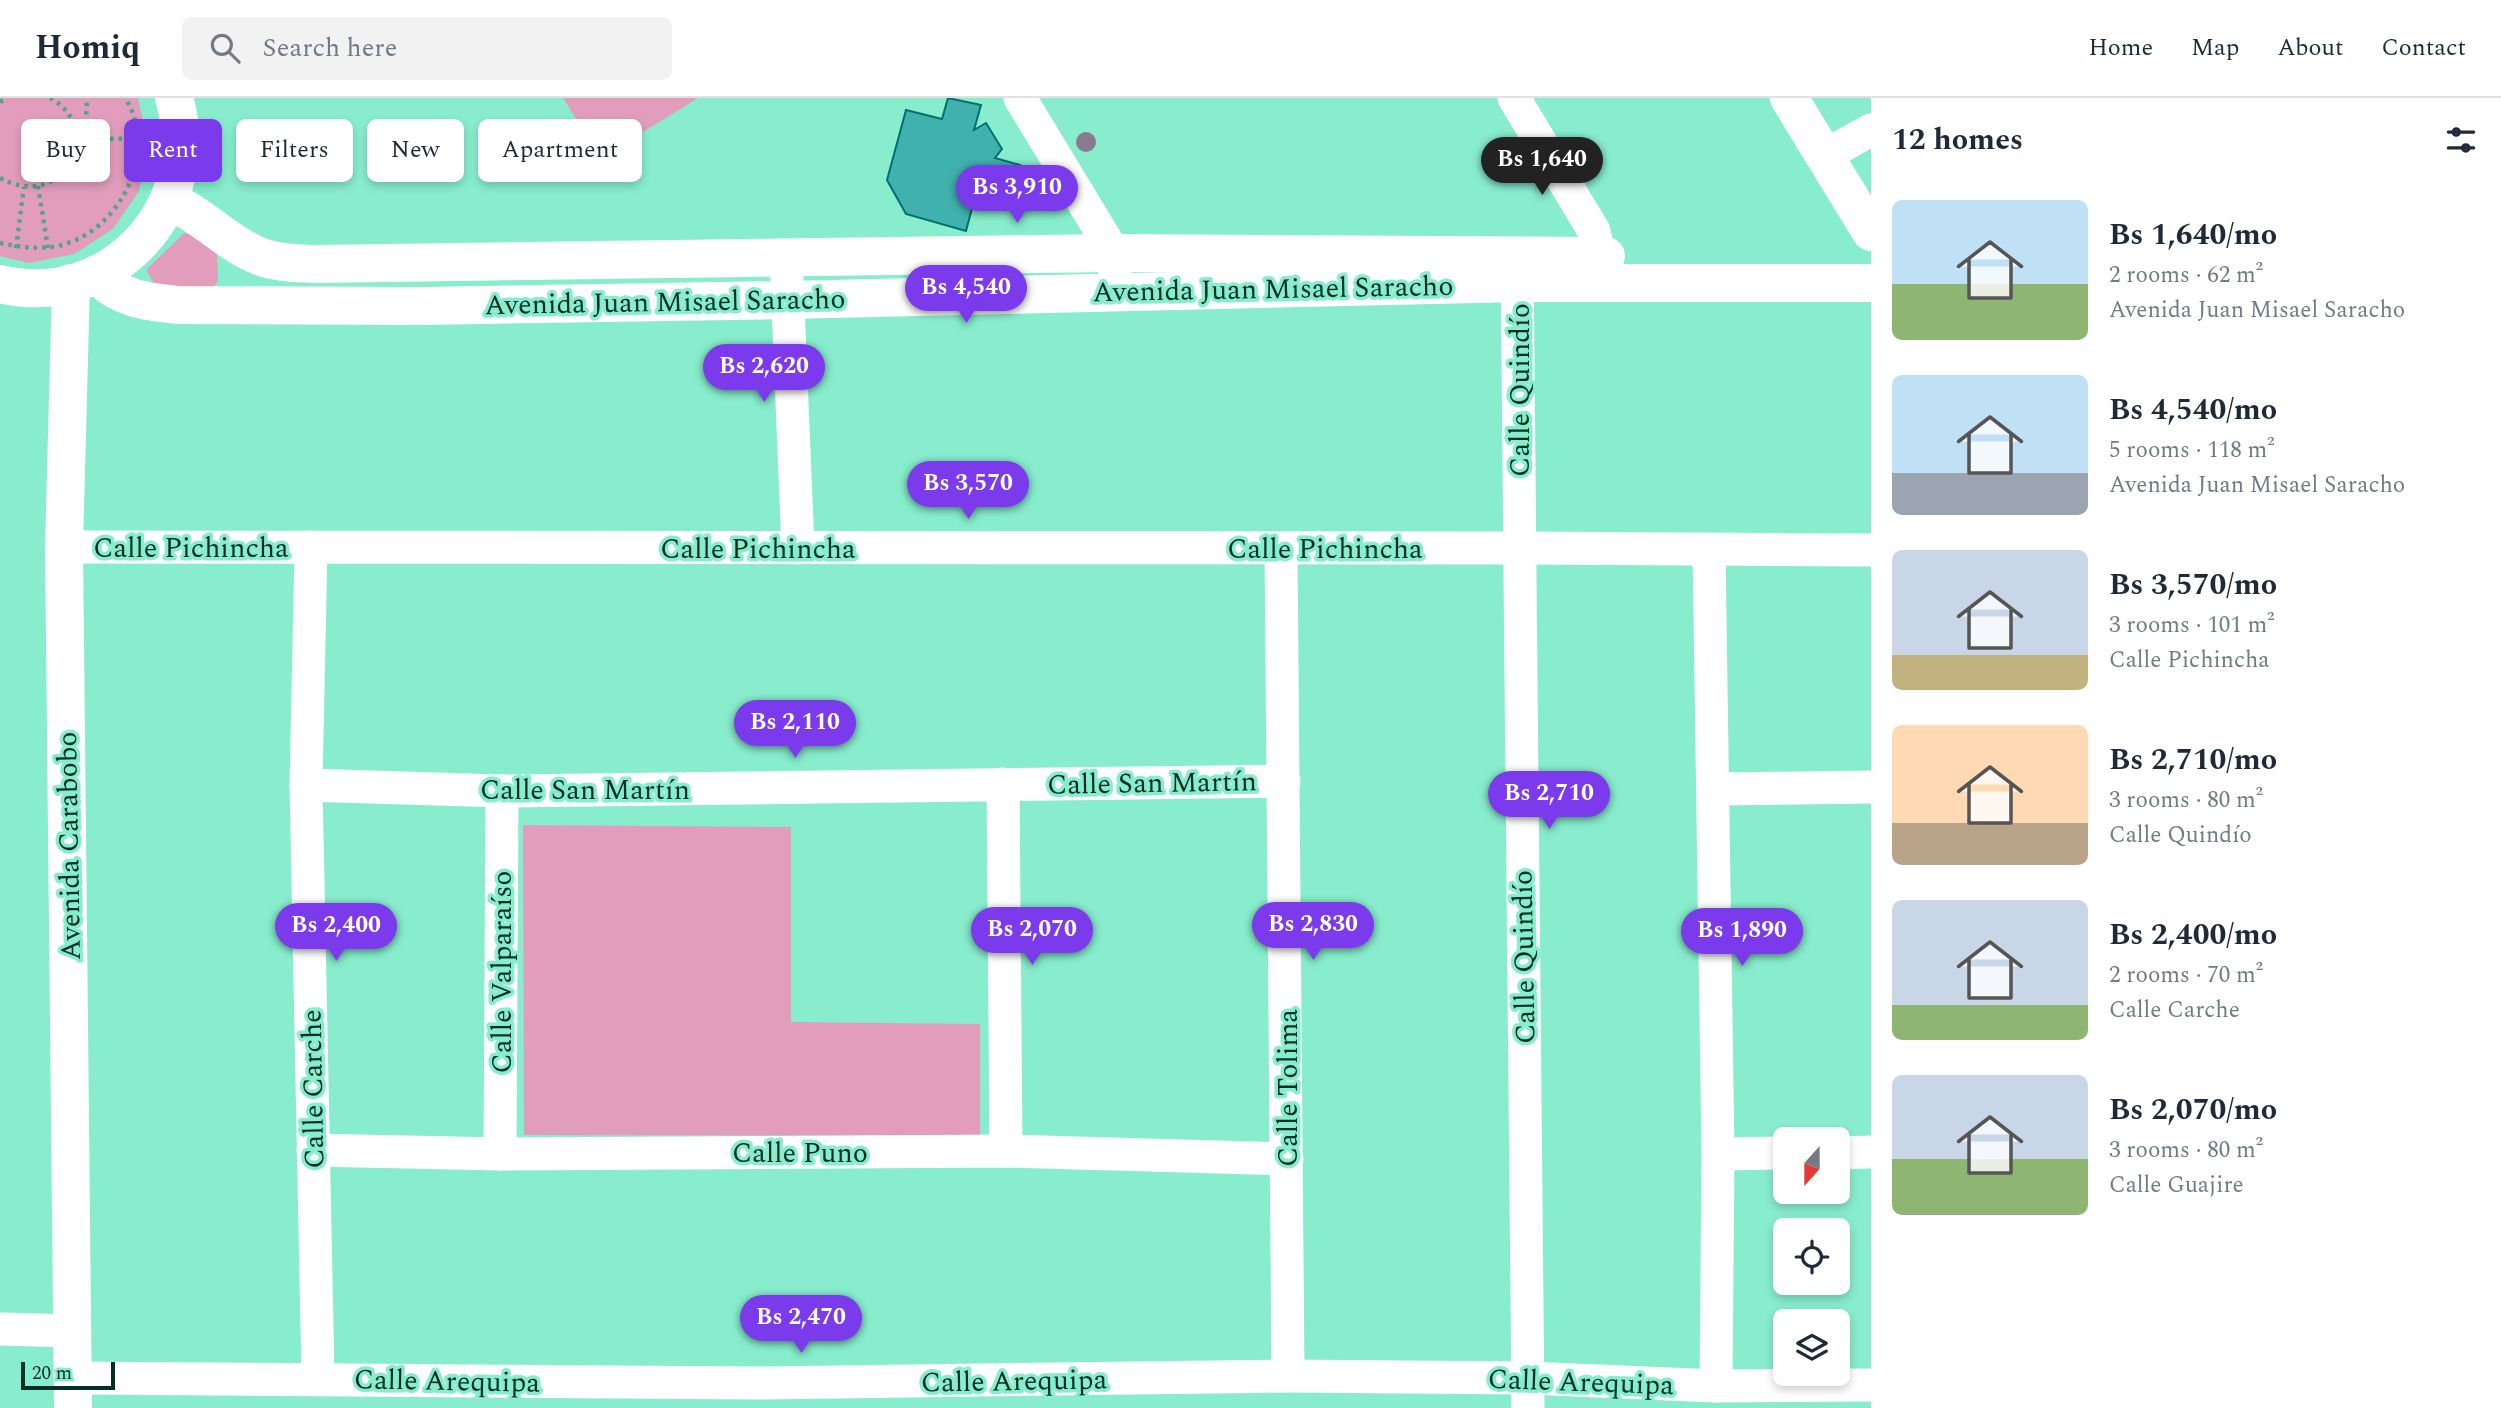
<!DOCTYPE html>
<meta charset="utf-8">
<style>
body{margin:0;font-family:Spectral,serif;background:#f2f2f3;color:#1f2937;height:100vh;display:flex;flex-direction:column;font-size:26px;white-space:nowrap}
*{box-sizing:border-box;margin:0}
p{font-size:23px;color:#747a83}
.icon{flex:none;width:38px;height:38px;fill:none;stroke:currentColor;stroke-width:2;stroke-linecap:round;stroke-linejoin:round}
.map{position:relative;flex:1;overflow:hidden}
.panel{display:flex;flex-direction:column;background:#fff;width:630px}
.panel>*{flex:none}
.top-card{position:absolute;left:21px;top:21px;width:665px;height:63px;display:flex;gap:14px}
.needle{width:46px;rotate:201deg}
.buttons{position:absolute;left:1773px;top:1029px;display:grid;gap:14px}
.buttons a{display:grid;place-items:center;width:77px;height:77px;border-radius:10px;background:#fff;box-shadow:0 4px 10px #0003;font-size:35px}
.scale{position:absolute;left:21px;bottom:18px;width:94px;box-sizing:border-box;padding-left:7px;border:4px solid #002f24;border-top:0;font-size:19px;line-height:24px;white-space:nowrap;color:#002f24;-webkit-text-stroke:5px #87edcd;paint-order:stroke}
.price{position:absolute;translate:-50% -60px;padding:0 16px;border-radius:24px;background:#7c3aed;color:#fff;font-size:23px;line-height:46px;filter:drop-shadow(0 2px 4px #0008)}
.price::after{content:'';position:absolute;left:50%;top:42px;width:21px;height:16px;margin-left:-10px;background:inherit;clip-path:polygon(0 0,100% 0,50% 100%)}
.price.on{background:#222;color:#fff}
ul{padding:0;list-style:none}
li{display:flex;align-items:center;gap:21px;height:175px;padding:0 21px}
li span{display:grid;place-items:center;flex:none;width:196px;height:140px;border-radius:10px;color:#555}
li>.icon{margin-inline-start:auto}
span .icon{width:84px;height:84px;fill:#fffc;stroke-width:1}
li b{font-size:30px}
h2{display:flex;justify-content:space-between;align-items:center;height:84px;padding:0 21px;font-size:30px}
.tag{padding:0 24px;border-radius:10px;background:#fff;box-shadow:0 4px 10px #0003;font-size:24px;line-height:63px}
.tag.on{background:#7c3aed;color:#fff}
header{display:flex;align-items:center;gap:42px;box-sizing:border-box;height:98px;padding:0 35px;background:#fff;border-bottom:2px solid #e0e1e3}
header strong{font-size:33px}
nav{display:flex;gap:38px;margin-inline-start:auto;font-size:24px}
.search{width:490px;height:63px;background:#f2f2f3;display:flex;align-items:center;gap:18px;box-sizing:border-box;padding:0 24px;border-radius:10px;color:#747a83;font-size:26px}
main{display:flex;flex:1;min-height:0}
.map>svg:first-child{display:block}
.green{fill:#e29dbc}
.building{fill:#41b1ad;stroke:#00716e;stroke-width:2}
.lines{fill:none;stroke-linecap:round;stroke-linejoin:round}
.path{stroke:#53a38b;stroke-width:4.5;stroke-dasharray:3.5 5;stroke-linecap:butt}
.minor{stroke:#fff;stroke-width:33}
.tertiary{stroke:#fff;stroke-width:38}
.tree{fill:#897a8e}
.labels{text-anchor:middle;stroke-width:7;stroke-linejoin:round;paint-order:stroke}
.street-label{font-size:28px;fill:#002f24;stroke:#87edcd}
</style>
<header>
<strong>Homiq</strong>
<div class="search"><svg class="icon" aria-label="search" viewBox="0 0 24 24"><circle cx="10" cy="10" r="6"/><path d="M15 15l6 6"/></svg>Search here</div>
<nav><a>Home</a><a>Map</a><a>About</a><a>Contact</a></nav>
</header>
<main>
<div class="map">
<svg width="1871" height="1310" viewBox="0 0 1871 1310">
<rect width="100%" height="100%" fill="#87edcd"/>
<!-- green -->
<g class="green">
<path d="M0 0H138L148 48 139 93 113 131 74 156 29 165 0 158Z"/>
<path d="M563 0H698L601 60Z"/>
<path d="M184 135 202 139 217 155 218 183 209 194 155 187 146 172Z"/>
<path d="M523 727 791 729V924L980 926V1038L524 1037Z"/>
</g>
<!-- building -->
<path class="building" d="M948 0 981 7 974 32 986 25 1002 51 995 60 1020 67 1009 109 975 99 966 133 906 116 887 82 906 12 942 21Z"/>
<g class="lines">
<!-- path -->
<g class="path">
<path d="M0 4 6 0"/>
<path d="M76 42 138 40"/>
<path d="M85 42 87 0"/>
<path d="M0 80C65 115 106 30 50 0"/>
<path d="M38 88 48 150"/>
<path d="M0 145C21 149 43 153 65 146 122 129 159 52 125 0"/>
<path d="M16 150 24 89"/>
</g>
<!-- minor -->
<g class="minor">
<path d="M1020 0 1114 155 1115 178"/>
<path d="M1514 0 1594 133 1605 184"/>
<path d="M1824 58 1871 32"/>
<path d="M786 159 798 450"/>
<path d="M1517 161 1528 1310"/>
<path d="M64 449 1519 450 1871 452"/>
<path d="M311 449 306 687 318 1280"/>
<path d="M1281 450 1288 1278"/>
<path d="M1709 452 1718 1056 1716 1288"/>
<path d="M1003 686 1006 1053"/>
<path d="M306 687 502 693 1284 683"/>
<path d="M1713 691 1871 689"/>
<path d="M313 1052 500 1056 1006 1053 1287 1061"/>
<path d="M1838 1055 1871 1054"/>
<path d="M500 1056 502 693"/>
<path d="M1718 1056 1785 1055"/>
<path d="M0 1231 73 1233"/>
<path d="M73 1280 760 1285 1288 1278 1528 1280 1716 1288 1871 1287"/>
</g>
<!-- tertiary -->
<g class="tertiary">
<path d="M1789 0 1871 134"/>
<path d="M169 103C202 116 226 145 259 158 276 165 296 165 314 166L1114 155 1606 158"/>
<path d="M97 176C117 201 149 204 178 207L421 208 787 202 1519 185H1871"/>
<path d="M71 185 64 449 73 1310"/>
<path d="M0 186C111 213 207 108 174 0"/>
</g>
</g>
<!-- trees -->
<circle class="tree" cx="1086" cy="44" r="10"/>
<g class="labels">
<!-- street labels -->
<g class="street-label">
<text transform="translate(1273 190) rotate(-1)" y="10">Avenida Juan Misael Saracho</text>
<text transform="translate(665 203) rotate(-1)" y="10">Avenida Juan Misael Saracho</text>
<text transform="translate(1519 292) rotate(-90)" y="10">Calle Quindío</text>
<text x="191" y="459">Calle Pichincha</text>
<text x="758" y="460">Calle Pichincha</text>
<text x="1325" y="460">Calle Pichincha</text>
<text transform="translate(1152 684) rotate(-1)" y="10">Calle San Martín</text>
<text x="585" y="701">Calle San Martín</text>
<text transform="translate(68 748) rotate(-91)" y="10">Avenida Carabobo</text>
<text transform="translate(1523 859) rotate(-91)" y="10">Calle Quindío</text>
<text transform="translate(501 874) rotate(-90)" y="10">Calle Valparaíso</text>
<text transform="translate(1287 990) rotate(-90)" y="10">Calle Tolima</text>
<text transform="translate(312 991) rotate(-91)" y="10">Calle Carche</text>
<text x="800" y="1064">Calle Puno</text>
<text transform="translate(447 1282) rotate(1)" y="10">Calle Arequipa</text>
<text transform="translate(1014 1282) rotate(-1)" y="10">Calle Arequipa</text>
<text transform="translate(1581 1283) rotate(2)" y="10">Calle Arequipa</text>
</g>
</g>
</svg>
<div class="buttons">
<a><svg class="needle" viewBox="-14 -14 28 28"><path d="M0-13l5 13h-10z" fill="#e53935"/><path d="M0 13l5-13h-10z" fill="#747a83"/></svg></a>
<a><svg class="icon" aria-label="locate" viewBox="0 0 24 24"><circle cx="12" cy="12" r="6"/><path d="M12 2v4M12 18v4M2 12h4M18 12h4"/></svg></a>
<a><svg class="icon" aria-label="layers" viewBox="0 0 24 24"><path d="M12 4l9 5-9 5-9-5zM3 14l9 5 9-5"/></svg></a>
</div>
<div class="scale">20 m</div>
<b class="price on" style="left:1542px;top:99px">Bs 1,640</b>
<b class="price" style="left:1017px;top:127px">Bs 3,910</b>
<b class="price" style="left:966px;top:227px">Bs 4,540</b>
<b class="price" style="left:764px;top:306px">Bs 2,620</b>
<b class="price" style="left:968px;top:423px">Bs 3,570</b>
<b class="price" style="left:795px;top:662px">Bs 2,110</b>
<b class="price" style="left:1549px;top:733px">Bs 2,710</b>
<b class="price" style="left:1313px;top:864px">Bs 2,830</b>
<b class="price" style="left:336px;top:865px">Bs 2,400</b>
<b class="price" style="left:1032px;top:869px">Bs 2,070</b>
<b class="price" style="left:1742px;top:870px">Bs 1,890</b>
<b class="price" style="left:801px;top:1257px">Bs 2,470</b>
<div class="top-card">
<a class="tag">Buy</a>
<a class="tag on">Rent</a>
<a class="tag">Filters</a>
<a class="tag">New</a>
<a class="tag">Apartment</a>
</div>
</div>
<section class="panel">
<h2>12 homes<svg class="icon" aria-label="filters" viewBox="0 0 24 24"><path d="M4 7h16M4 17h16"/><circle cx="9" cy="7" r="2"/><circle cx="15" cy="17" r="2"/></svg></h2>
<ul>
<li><span style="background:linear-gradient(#bfe0f5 60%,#8fb573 0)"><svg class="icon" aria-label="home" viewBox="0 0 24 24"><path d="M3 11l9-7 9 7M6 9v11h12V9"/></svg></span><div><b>Bs 1,640/mo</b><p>2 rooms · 62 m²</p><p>Avenida Juan Misael Saracho</p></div></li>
<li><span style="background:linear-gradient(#bfe0f5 70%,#9aa5b1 0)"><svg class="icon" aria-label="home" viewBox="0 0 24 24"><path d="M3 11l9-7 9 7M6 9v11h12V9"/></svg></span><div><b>Bs 4,540/mo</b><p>5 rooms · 118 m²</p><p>Avenida Juan Misael Saracho</p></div></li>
<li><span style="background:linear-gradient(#c9d6e8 75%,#c2b280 0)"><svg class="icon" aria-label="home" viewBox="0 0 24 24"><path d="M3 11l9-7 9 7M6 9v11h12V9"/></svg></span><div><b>Bs 3,570/mo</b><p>3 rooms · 101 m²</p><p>Calle Pichincha</p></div></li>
<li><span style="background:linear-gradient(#ffd9b3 70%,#b9a48a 0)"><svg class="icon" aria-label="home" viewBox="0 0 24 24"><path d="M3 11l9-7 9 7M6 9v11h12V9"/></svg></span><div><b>Bs 2,710/mo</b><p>3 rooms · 80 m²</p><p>Calle Quindío</p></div></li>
<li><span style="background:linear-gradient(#c9d6e8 75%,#8fb573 0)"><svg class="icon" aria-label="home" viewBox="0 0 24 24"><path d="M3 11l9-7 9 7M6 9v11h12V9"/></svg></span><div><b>Bs 2,400/mo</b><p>2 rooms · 70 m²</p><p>Calle Carche</p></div></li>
<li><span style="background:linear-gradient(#c9d6e8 60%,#8fb573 0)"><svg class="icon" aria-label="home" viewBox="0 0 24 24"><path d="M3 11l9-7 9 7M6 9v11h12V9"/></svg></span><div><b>Bs 2,070/mo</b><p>3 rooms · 80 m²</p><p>Calle Guajire</p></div></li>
</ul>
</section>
</main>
